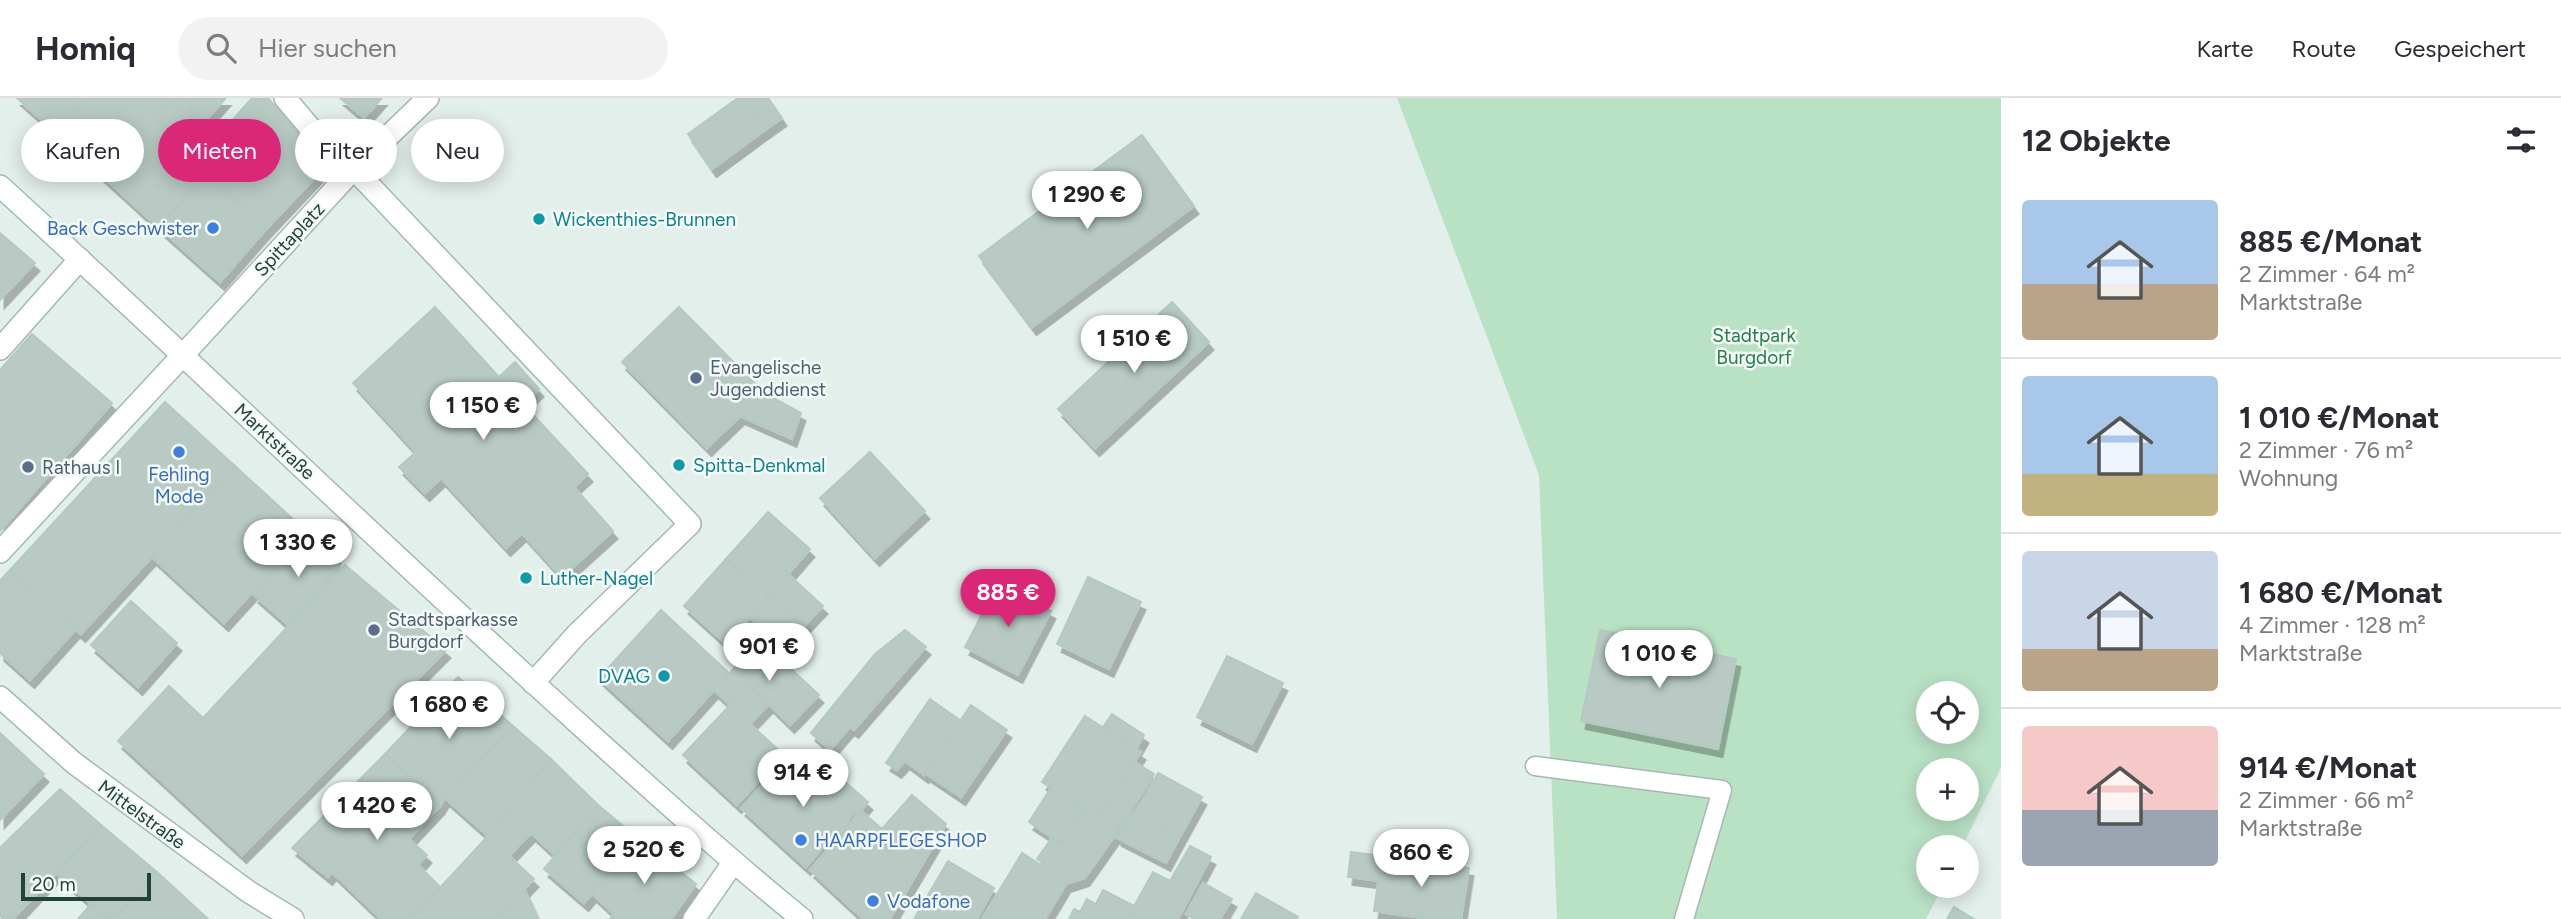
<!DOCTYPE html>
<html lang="de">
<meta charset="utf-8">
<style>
body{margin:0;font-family:Figtree,sans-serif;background:#f2f2f3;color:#2b2b33;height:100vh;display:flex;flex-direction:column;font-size:26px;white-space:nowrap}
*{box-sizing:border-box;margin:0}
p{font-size:23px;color:#7c7c81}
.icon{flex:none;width:38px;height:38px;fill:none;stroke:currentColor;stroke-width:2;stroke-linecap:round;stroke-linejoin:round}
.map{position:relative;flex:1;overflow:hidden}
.drawer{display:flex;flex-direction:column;background:#fff;width:560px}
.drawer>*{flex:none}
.banner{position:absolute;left:21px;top:21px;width:665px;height:63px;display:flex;gap:14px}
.fabs{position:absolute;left:1916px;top:583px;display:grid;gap:14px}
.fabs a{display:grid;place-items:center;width:63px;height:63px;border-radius:50%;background:#fff;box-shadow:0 4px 18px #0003;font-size:35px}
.scale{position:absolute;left:21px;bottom:18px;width:130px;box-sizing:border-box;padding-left:7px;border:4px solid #20423a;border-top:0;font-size:19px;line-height:24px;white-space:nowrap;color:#20423a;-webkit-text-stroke:5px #f4faf7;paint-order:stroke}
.price{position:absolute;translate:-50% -60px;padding:0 16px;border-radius:24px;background:#fff;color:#222;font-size:23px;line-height:46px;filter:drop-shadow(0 2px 4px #0008)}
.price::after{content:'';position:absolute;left:50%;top:42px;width:21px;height:16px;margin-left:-10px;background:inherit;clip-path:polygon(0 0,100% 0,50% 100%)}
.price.active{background:#db2777;color:#fff}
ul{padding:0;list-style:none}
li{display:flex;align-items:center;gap:21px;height:175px;padding:0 21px}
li+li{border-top:2px solid #e1e1e2}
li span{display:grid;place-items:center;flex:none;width:196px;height:140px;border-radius:7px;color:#555}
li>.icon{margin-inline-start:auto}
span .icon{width:84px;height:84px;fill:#fffc;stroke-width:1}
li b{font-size:30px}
h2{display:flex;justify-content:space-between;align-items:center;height:84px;padding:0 21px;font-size:30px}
.tag{padding:0 24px;border-radius:32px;background:#fff;box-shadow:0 4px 18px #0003;font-size:24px;line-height:63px}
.tag.active{background:#db2777;color:#fff}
header{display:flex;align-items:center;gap:42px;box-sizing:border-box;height:98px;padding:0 35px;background:#fff;border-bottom:2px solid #e1e1e2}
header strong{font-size:33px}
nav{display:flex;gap:38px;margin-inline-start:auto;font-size:24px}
.search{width:490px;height:63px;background:#f2f2f3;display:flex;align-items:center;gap:18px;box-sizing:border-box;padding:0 24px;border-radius:38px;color:#7c7c81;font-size:26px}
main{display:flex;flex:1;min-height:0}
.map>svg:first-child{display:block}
.green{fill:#b9e2c5;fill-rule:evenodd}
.building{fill:#b8cac3;stroke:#b4c9c1;stroke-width:2;filter:url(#shadow)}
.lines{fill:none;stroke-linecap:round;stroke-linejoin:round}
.service-casing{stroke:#a5b8b2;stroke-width:21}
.pedestrian-casing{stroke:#a5b8b2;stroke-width:24}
.minor-casing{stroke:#a5b8b2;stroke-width:24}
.service{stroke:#fff;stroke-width:18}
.pedestrian{stroke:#fff;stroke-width:21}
.minor{stroke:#fff;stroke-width:21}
.culture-dot{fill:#0f9aa8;stroke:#f4faf7;stroke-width:2.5}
.shop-dot{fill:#3f7fe0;stroke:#f4faf7;stroke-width:2.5}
.service-dot{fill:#5c6f8a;stroke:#f4faf7;stroke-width:2.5}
.labels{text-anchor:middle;stroke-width:5;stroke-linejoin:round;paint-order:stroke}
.culture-label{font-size:19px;fill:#0d838f;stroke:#f4faf7;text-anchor:start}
.shop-label{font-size:19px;fill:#366cbe;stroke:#f4faf7;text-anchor:start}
.street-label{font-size:19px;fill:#20423a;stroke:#f4faf7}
.park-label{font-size:19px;fill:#257f49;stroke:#f4faf7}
.service-label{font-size:19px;fill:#4e5e75;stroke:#f4faf7;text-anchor:start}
</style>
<header>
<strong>Homiq</strong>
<div class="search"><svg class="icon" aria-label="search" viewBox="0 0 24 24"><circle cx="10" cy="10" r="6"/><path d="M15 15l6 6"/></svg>Hier suchen</div>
<nav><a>Karte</a><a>Route</a><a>Gespeichert</a></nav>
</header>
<main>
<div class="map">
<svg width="2001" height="821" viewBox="0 0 2001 821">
<defs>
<filter id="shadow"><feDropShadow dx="4.5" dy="8" stdDeviation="0" flood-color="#0004"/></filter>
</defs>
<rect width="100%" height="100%" fill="#e3efea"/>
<!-- green -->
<path class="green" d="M1397 0H2001V670L1962 749H1928V788H1943L1926 821H1557L1539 377ZM1928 595H1967V634H1928ZM1928 672H1967V710H1928Z"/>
<!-- building -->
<g class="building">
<path d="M17 0H86L54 33Z"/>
<path d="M86 0H173L174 1 101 77 54 33Z"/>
<path d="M175 0H183L205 23 193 38 208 50 194 66 206 76 159 130 101 77Z"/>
<path d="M183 0H226L205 23Z"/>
<path d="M252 0H268L326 68 267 130 194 66Z"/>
<path d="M340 0H382L364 20Z"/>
<path d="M738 0H742L765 32 712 71 688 36Z"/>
<path d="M742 0H768L782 20 765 32Z"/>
<path d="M1142 37 1194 108 1032 229 979 158Z"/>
<path d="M206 76 267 130 220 184 159 130Z"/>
<path d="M0 135 35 165 0 202Z"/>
<path d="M1172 204 1209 244 1095 350 1058 311Z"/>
<path d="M435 209 499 279 515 264 539 291 523 306 588 376 574 389 613 433 562 479 522 435 506 450 441 380 425 395 399 369 416 354 353 285Z"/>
<path d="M679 209 764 295 707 350 622 264Z"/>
<path d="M32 236 112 305 0 433V272Z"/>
<path d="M764 295 801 315 792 341 740 318Z"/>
<path d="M165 304 235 368 81 536 10 472Z"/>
<path d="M870 354 925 413 875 460 820 400Z"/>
<path d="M235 368 307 434 224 525 152 459Z"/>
<path d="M768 414 810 451 769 498 726 461Z"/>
<path d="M308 436 341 466 287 526 254 497Z"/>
<path d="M726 461 769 498 726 546 684 508Z"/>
<path d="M345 467 446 552 242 757 118 643 169 588 203 620Z"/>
<path d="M10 472 76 531 30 582 0 555V483Z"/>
<path d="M788 476 823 508 803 529 769 498Z"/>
<path d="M1088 479 1141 504 1109 571 1057 546Z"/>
<path d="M998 485 1051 513 1018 577 965 549Z"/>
<path d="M769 498 803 529 784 551 749 519Z"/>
<path d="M131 503 177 545 138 589 91 547Z"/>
<path d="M661 512 729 575 668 643 599 580Z"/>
<path d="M905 532 926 549 854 632 850 629 830 652 811 635 875 556Z"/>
<path d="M1600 532 1736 561 1718 651 1581 623Z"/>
<path d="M760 542 819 597 790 627 749 587 730 607 714 592Z"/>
<path d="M1227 558 1283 585 1252 646 1197 619Z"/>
<path d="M458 579 513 628 445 700 440 708 385 656Z"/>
<path d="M749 587 769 606 750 626 783 656 737 707 683 657Z"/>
<path d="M930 601 961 623 924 677 905 663 897 672 886 665Z"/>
<path d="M971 607 1007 632 961 699 925 675Z"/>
<path d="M1112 616 1144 637 1136 651 1103 629Z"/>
<path d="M1085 618 1141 654 1100 718 1087 708 1084 712 1042 684Z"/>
<path d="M513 628 551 661 488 738 445 700Z"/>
<path d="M0 635 44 676 0 722Z"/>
<path d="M792 655 828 687 837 677 868 704 857 717 854 715 847 722 850 724 833 744 830 741 806 769 741 710Z"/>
<path d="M385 656 440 708 409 741 427 757 418 767 441 790 411 821H381L332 774 328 779 292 750Z"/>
<path d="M551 661 598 707 555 757 531 735 509 758 534 781 497 821H411L488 738Z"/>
<path d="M1135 664 1154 676 1120 730 1100 718Z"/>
<path d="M1158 675 1202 699 1180 739 1135 714 1116 739 1142 703Z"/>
<path d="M1051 690 1084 712 1062 746 1029 724Z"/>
<path d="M60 691 101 727 13 821H3L0 818V750Z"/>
<path d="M912 697 946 726 890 821H863L810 772 861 713 882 731Z"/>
<path d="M598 707 639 741 584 805 544 771Z"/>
<path d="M1087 708 1120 730 1085 780 1066 786 1045 821H982L1022 755 1041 767 1042 764 1037 761 1051 741 1061 747Z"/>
<path d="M1135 714 1180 739 1166 765 1117 740Z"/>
<path d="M101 727 157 774 115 821H108L57 776Z"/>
<path d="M639 741 696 786 671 821H610L614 816 591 795Z"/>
<path d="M1190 748 1211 759 1178 821H1127L1153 774 1170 783Z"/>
<path d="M1351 754 1382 758 1379 783 1348 779Z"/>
<path d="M1382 758 1469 770 1461 821H1430L1374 813Z"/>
<path d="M948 763 994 790 977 821H914Z"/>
<path d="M157 774 208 821H115Z"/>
<path d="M1203 785 1232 801 1220 821H1194L1186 816Z"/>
<path d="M524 791 538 821H497Z"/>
<path d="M1103 792 1134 808 1127 821H1069L1074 811 1080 814 1087 801 1096 806Z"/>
<path d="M1256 795 1298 819 1297 821H1241Z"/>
<path d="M91 806 108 821H78Z"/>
<path d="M1954 809 1974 821H1947Z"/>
</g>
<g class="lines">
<!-- service casing -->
<g class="service-casing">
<path id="service" d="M1535 668 1722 692 1684 821"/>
</g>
<!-- pedestrian casing -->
<g class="pedestrian-casing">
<g id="pedestrian">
<path d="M354 71 690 426 577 536 533 585"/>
<path d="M183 257 349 76"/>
</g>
</g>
<!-- minor casing -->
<g class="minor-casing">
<g id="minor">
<path d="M285 0 349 76 428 0"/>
<path d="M0 88C195 266 384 450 580 627 653 693 726 759 802 821"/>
<path d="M0 251 80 161"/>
<path d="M0 454 183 257"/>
<path d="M0 599 74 665 249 794 293 821"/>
<path d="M694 821 733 765"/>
</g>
</g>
<!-- service -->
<use href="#service" class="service"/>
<!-- pedestrian -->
<use href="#pedestrian" class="pedestrian"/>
<!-- minor -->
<use href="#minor" class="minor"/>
</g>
<!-- markers -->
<g class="culture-dot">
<circle cx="539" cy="121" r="7"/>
<circle cx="679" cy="367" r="7"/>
<circle cx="526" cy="480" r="7"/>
<circle cx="664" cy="578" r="7"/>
</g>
<g class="shop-dot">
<circle cx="213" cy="130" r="7"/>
<circle cx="179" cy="354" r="7"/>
<circle cx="801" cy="742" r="7"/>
<circle cx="873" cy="803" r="7"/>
</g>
<g class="service-dot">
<circle cx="696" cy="280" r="7"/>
<circle cx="28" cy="369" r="7"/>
<circle cx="374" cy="532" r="7"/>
</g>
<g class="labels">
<!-- culture labels -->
<g class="culture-label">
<text x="553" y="128">Wickenthies-Brunnen</text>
<text x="693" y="374">Spitta-Denkmal</text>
<text x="540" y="487">Luther-Nagel</text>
<text x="650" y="585" text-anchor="end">DVAG</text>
</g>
<!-- shop labels -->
<g class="shop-label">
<text x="199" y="137" text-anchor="end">Back Geschwister</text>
<text x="179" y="383" text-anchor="middle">Fehling<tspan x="179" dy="22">Mode</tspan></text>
<text x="815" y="749">HAARPFLEGESHOP</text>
<text x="887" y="810">Vodafone</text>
</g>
<!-- street labels -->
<g class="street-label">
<text transform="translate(289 141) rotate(-47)" y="7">Spittaplatz</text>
<text transform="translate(275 343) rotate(43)" y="7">Marktstraße</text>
<text transform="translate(142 716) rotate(36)" y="7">Mittelstraße</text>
</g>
<!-- park labels -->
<g class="park-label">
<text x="1754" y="244">Stadtpark<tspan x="1754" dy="22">Burgdorf</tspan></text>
</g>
<!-- service labels -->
<g class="service-label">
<text x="710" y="276">Evangelische<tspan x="710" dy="22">Jugenddienst</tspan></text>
<text x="42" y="376">Rathaus I</text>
<text x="388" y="528">Stadtsparkasse<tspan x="388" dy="22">Burgdorf</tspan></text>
</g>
</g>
</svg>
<div class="fabs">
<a><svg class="icon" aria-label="locate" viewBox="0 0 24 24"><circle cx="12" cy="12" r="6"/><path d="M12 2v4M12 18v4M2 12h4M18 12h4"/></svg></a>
<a>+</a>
<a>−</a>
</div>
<div class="scale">20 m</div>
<b class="price" style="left:1087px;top:133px">1 290 €</b>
<b class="price" style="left:1134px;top:277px">1 510 €</b>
<b class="price" style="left:483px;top:344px">1 150 €</b>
<b class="price" style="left:298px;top:481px">1 330 €</b>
<b class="price active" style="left:1008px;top:531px">885 €</b>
<b class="price" style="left:769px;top:585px">901 €</b>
<b class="price" style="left:1659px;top:592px">1 010 €</b>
<b class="price" style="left:449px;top:643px">1 680 €</b>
<b class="price" style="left:803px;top:711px">914 €</b>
<b class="price" style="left:377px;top:744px">1 420 €</b>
<b class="price" style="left:644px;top:788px">2 520 €</b>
<b class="price" style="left:1421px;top:791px">860 €</b>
<div class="banner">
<a class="tag">Kaufen</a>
<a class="tag active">Mieten</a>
<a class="tag">Filter</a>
<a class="tag">Neu</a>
</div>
</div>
<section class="drawer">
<h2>12 Objekte<svg class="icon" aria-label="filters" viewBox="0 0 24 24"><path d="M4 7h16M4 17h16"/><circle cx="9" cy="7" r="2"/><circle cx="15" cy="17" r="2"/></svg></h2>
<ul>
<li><span style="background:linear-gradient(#a9c7e8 60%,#b9a48a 0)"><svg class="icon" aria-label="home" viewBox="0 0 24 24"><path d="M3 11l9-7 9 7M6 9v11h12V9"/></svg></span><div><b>885 €/Monat</b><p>2 Zimmer · 64 m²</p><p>Marktstraße</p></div></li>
<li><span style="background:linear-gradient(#a9c7e8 70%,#c2b280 0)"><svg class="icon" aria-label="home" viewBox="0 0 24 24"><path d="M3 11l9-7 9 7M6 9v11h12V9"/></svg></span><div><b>1 010 €/Monat</b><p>2 Zimmer · 76 m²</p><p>Wohnung</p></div></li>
<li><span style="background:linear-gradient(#c9d6e8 70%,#b9a48a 0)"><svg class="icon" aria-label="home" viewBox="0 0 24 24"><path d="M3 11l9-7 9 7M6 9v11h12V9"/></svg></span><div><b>1 680 €/Monat</b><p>4 Zimmer · 128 m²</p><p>Marktstraße</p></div></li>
<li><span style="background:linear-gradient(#f6c9c9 60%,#9aa5b1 0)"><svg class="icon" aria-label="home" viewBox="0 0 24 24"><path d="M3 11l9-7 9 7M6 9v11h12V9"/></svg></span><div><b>914 €/Monat</b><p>2 Zimmer · 66 m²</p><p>Marktstraße</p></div></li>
</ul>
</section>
</main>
